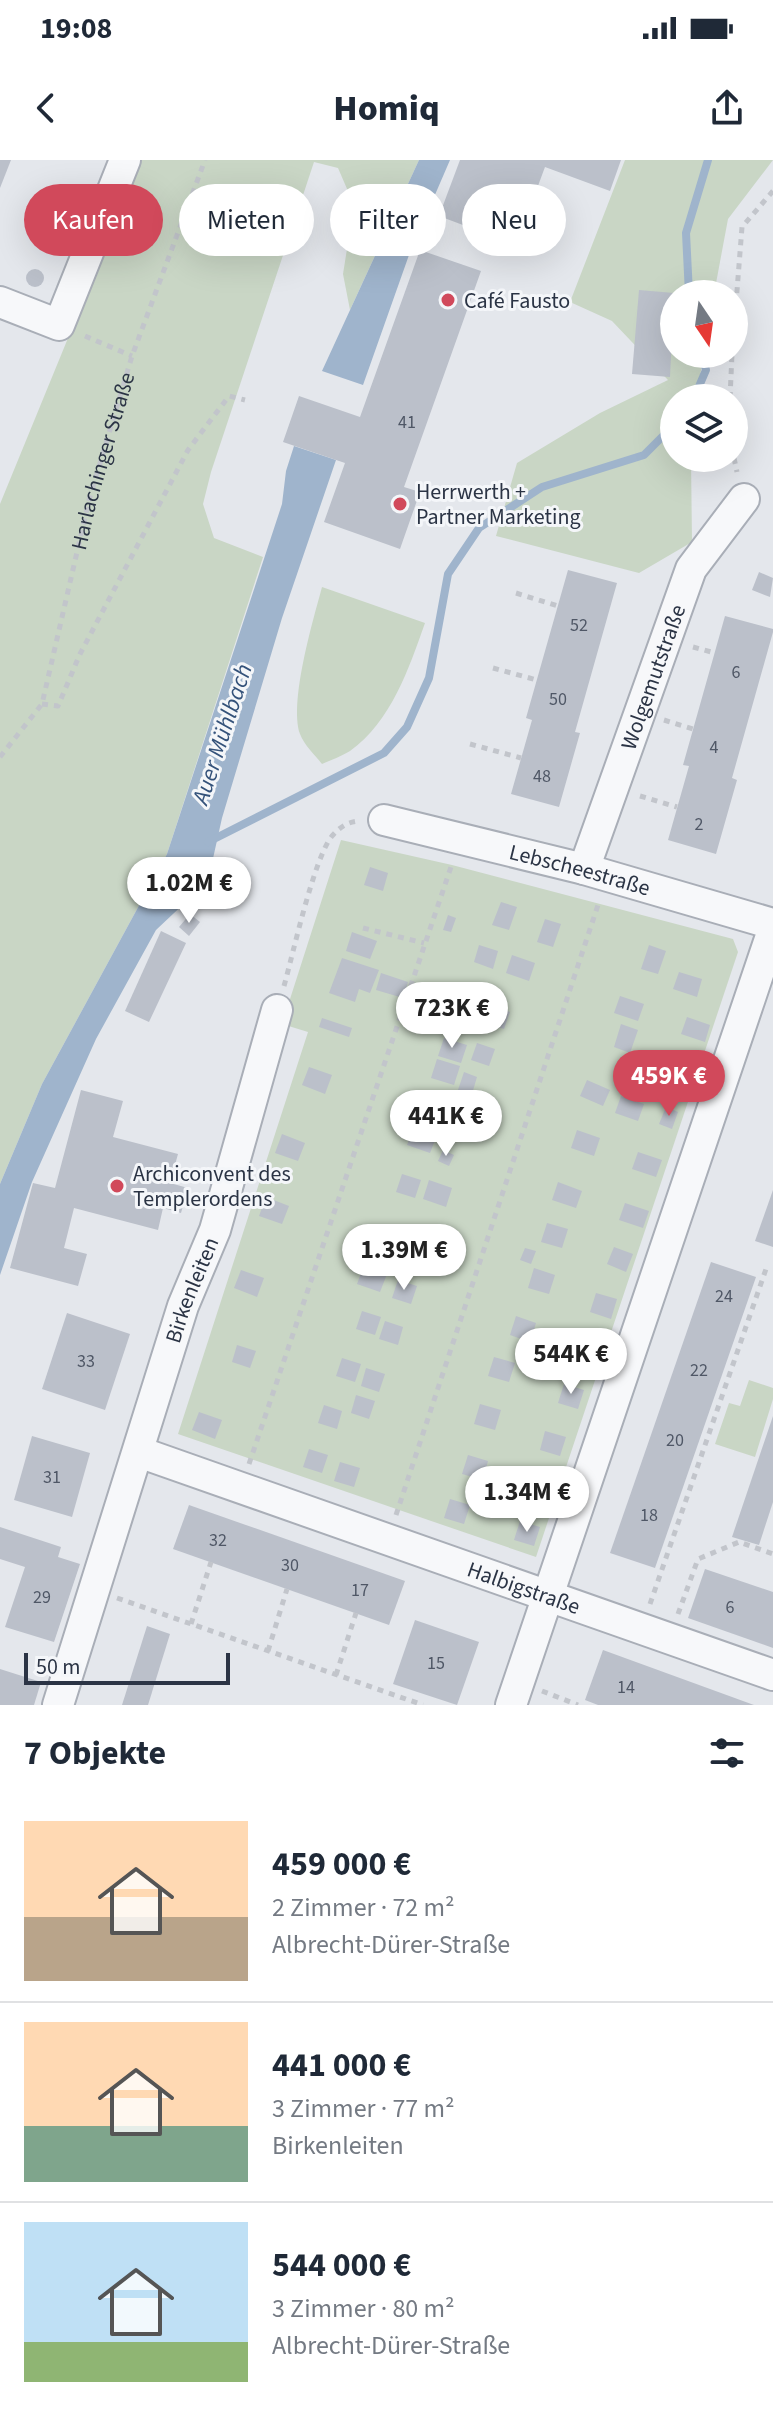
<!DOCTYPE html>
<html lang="de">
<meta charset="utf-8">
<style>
body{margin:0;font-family:"Source Sans 3",sans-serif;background:#f2f2f3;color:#1f2937;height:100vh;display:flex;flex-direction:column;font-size:30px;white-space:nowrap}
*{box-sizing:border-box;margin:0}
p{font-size:26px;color:#747a83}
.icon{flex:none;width:44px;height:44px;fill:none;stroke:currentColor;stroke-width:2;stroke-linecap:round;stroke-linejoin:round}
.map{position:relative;height:1545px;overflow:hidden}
.details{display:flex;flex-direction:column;background:#fff;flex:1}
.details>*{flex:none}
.hud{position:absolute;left:24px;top:24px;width:726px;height:72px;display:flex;gap:16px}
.needle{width:52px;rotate:167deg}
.tools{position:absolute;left:660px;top:120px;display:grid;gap:16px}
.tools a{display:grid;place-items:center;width:88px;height:88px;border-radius:50%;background:#fff;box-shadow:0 8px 32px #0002;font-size:40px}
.scale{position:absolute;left:24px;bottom:20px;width:206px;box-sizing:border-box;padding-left:8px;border:4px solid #2b3445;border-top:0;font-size:22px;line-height:28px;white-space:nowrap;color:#2b3445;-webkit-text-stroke:6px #f4f6f9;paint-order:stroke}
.price{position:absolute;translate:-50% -68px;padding:0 18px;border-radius:28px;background:#fff;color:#222;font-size:26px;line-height:52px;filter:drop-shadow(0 2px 4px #0008)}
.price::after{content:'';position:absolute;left:50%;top:48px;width:24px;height:18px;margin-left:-12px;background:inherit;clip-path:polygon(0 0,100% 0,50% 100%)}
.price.active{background:#d1495b;color:#fff}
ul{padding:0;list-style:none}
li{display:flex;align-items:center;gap:24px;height:200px;padding:0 24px}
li+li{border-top:2px solid #e0e1e3}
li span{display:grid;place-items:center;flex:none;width:224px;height:160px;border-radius:0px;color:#555}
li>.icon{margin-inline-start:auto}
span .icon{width:96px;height:96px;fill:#fffc;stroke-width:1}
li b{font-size:34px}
h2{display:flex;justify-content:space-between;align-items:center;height:96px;padding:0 24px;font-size:34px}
.tag{padding:0 28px;border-radius:36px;background:#fff;box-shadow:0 8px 32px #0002;font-size:28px;line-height:72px}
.tag.active{background:#d1495b;color:#fff}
.status{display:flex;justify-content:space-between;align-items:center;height:56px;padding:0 40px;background:#fff;direction:ltr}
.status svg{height:22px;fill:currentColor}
header{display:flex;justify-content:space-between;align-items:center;height:104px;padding:0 24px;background:#fff;font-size:36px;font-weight:800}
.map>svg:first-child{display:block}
.green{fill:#c9d6c5}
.water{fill:#9fb4cc}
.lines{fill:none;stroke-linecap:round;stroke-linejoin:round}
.stream{stroke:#9fb4cc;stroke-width:8}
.building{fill:#bbc0ca}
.street-casing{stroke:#a9aeb7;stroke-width:34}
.path{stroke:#c2c5cb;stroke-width:5;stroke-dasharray:6 6;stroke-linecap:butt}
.street{stroke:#f7f8fa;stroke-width:30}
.poi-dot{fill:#d1495b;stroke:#f4f6f9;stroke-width:3}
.labels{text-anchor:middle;stroke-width:6;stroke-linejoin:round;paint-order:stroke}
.number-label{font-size:18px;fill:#4f5766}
.poi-label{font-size:22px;fill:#2b3445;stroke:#f4f6f9;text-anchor:start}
.street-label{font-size:22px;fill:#2b3445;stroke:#f4f6f9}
.water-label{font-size:24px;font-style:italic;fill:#34527a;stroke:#f4f6f9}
</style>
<div class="status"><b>19:08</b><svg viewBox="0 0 49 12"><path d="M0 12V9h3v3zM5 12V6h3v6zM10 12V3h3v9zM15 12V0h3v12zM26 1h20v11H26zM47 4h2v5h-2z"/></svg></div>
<header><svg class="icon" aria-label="back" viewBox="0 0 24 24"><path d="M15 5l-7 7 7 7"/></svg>Homiq<svg class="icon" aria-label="share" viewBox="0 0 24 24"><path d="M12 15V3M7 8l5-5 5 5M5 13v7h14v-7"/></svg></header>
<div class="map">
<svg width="773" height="1545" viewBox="0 0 773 1545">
<rect width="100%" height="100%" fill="#e4e7ec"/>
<!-- green -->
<g class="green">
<path d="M141 0H419L350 150 343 114 354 45 338 8 314 2 211 312 203 344 214 378 263 397 167 694 42 924 0 1024V344Z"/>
<path d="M625 0H773L728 59 714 134H674V194H704L696 238H674V298H691L692 382 639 413 496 376 517 303 600 253 668 220 612 161 570 142Z"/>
<path d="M322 427 425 463C409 508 391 562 350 591 342 596 331 600 322 604 315 595 304 585 300 574 289 541 313 461 322 427Z"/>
<path d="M341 680 452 705 733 779 738 792 536 1397 178 1274 308 872 282 864Z"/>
<path d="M749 1220 773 1228V1239L755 1297 715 1284 729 1243 740 1246Z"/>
</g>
<!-- water -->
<g class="water">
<path d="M419 0H450L409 95 363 225 322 211Z"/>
<path d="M294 286 336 300 282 458 222 658 208 721 156 770 96 879 32 1022 0 1115V1024L42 924 167 694 282 344 286 311Z"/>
</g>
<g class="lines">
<!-- stream -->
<g class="stream">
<path d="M689 134 686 73 708 0"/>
<path d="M694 238 706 210 702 194"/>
<path d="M208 682 384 593 407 567 429 518 448 414 479 368 542 327 644 295 674 265"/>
</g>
</g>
<!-- building -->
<g class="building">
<path d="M0 0H11L0 28Z"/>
<path d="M460 0H621L610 31 545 7 516 85 439 56Z"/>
<path d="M420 90 481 111 404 327 420 332 400 389 324 362 345 303 283 282 299 236 360 257Z"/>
<circle cx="35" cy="118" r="9"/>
<path d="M639 130 674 133 670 217 632 214Z"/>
<path d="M568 410 617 423 575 572 580 573 559 647 511 634 532 560 526 558Z"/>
<path d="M759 412 773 418 770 437 752 430Z"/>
<path d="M725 456 773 469V472L732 618 737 620 716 694 668 680 689 606 683 605Z"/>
<path d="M370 707 388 713 383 731 364 725Z"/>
<path d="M501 742 517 747 509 770 492 765Z"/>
<path d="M190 754 200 762 189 776 179 767Z"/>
<path d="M448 755 456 758 451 772 443 770Z"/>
<path d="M545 759 561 764 553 787 537 782Z"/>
<path d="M161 771 186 783 149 862 125 851Z"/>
<path d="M352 772 377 781 370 799 346 791Z"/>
<path d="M479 785 498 791 493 809 474 802Z"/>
<path d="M649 785 666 791 658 814 641 809Z"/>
<path d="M512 795 535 803 529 821 506 813Z"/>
<path d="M342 798 379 810 370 833 359 829 355 842 329 833Z"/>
<path d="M679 812 702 819 697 837 673 829Z"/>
<path d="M381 813 408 822 403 838 376 830Z"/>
<path d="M458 836 482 844 476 861 452 853Z"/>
<path d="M620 836 644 844 638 861 614 853Z"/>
<path d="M491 846 510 852 504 869 485 863Z"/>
<path d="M687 857 710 865 705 882 681 874Z"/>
<path d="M322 858 352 868 349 877 319 867Z"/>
<path d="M621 864 638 870 630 893 614 887Z"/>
<path d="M444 878 467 885 461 903 438 896Z"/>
<path d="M477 883 495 889 489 906 471 900Z"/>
<path d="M437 899 460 906 454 925 431 918Z"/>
<path d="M672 902 696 910 690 927 666 919Z"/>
<path d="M309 907 332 915 325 934 302 925Z"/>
<path d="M464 912 477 917 468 947 454 942Z"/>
<path d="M587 920 610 930 603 946 580 936Z"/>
<path d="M81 930 123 941 113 977 178 994 170 1023 188 1028 181 1053 163 1048 158 1070 74 1048 64 1088 87 1094 78 1126 10 1108 33 1023 55 1028Z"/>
<path d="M621 936 644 944 638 961 615 953Z"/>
<path d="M666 947 678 952 672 969 659 964Z"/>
<path d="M460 958 479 964 473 982 455 976Z"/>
<path d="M414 967 437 975 430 993 407 985Z"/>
<path d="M577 970 600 978 594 996 571 988Z"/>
<path d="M282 974 305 983 298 1001 275 993Z"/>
<path d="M443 990 454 995 449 1006 438 1001Z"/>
<path d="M638 992 662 1000 656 1017 632 1009Z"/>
<path d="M402 1014 421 1020 415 1038 396 1032Z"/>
<path d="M429 1020 452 1028 446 1047 423 1039Z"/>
<path d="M558 1022 582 1031 576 1048 552 1040Z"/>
<path d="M773 1030V1087L755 1081Z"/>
<path d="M266 1037 289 1046 282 1064 259 1056Z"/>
<path d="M625 1043 649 1051 643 1068 619 1060Z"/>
<path d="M547 1063 568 1069 562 1088 541 1082Z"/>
<path d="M390 1065 408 1071 402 1089 384 1083Z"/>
<path d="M411 1069 430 1076 424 1093 405 1087Z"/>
<path d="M614 1087 633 1094 626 1112 607 1104Z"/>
<path d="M525 1088 536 1091 531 1104 520 1100Z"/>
<path d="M711 1102 756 1117 655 1408 610 1393Z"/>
<path d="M364 1105 387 1114 380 1132 357 1124Z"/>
<path d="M534 1108 555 1115 549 1134 528 1128Z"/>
<path d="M241 1110 264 1118 257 1137 234 1128Z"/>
<path d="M398 1120 417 1126 411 1144 392 1138Z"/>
<path d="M596 1133 617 1139 611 1159 590 1152Z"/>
<path d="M362 1151 381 1157 375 1175 356 1169Z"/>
<path d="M67 1153 130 1174 105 1250 42 1229Z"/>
<path d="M516 1156 536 1163 530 1182 510 1175Z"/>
<path d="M385 1161 403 1167 398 1185 379 1179Z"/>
<path d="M581 1178 602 1185 596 1204 575 1197Z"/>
<path d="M237 1185 256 1191 250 1208 232 1202Z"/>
<path d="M494 1197 515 1203 509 1222 488 1216Z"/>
<path d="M342 1198 361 1204 355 1222 336 1216Z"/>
<path d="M366 1208 385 1214 379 1232 361 1226Z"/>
<path d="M564 1224 584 1230 578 1249 558 1243Z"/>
<path d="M356 1235 375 1241 369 1259 351 1253Z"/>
<path d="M480 1244 501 1250 495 1270 474 1264Z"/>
<path d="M324 1245 342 1251 337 1269 318 1263Z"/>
<path d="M199 1252 222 1260 215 1279 192 1270Z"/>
<path d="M773 1256V1342L759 1385 732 1377Z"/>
<path d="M545 1271 566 1277 560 1296 540 1290Z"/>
<path d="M32 1276 90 1293 72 1357 14 1340Z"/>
<path d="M309 1289 328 1295 322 1313 303 1307Z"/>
<path d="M468 1295 488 1301 483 1320 462 1314Z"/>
<path d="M340 1302 360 1308 354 1327 334 1321Z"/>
<path d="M531 1317 552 1323 546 1342 525 1336Z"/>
<path d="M450 1339 470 1345 464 1364 444 1358Z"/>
<path d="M189 1345 405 1421 389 1465 173 1389Z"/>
<path d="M520 1361 540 1367 534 1386 514 1380Z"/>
<path d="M0 1367 61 1387 58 1397 80 1404 54 1482 5 1467 25 1407 0 1399Z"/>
<path d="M705 1409 773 1432V1488L688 1458Z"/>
<path d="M415 1460 479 1482 457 1545 393 1524Z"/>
<path d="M147 1466 170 1474 148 1545H122Z"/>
<path d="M603 1490 754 1545H598L585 1540Z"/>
<path d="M0 1509 41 1522 34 1545H0Z"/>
</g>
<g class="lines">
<!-- street casing -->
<g class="street-casing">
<g id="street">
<path d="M0 142 59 165 125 0"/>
<path id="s2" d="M384 660 584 709 773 764"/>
<path id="s3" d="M584 709 691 409 744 339"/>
<path id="s4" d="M139 1292 773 1515"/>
<path id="s5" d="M58 1545 183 1146 215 1070 277 850"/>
<path d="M511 1545 773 770"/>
</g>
</g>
<!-- path -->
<g class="path">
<path d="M734 169 742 67 773 31"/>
<path d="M85 176 132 196"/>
<path d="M730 238 732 194"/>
<path d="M734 298 737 312"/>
<path d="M516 433 558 446"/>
<path d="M693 487 715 493"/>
<path d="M493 508 537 520"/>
<path d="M42 544 58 546 80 494 188 290 229 236 245 240"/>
<path d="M664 560 693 569"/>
<path d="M470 584 521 598"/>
<path id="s1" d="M0 597 42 544 89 340 132 196 205 0"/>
<path d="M640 636 677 647"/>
<path d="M363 768 424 783"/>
<path d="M284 826C293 794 314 698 332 676 340 667 347 662 359 661"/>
<path d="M249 1304 452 704"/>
<path d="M396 1355 599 742"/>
<path d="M117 1438 423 1545"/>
<path d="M650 1444 766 1109"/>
<path d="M678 1454 698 1399 739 1382 773 1394"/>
<path d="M191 1464 211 1402"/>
<path d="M268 1491 287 1429"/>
<path d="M336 1515 356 1453"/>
<path d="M542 1531 578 1545"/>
</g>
<!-- street -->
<use href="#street" class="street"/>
</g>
<!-- markers -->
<g class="poi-dot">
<circle cx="448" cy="140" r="8"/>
<circle cx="400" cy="344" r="8"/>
<circle cx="117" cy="1026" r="8"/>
</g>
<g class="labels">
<!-- number labels -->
<g class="number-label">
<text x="407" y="268">41</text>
<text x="579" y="471">52</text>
<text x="736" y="518">6</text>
<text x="558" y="545">50</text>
<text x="714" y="593">4</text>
<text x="542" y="622">48</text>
<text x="699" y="670">2</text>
<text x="724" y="1142">24</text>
<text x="86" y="1207">33</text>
<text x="699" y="1216">22</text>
<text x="675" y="1286">20</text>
<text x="52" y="1323">31</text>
<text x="649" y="1361">18</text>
<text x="218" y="1386">32</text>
<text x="290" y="1411">30</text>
<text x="360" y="1436">17</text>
<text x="42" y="1443">29</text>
<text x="730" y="1453">6</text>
<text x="436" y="1509">15</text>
<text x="626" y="1533">14</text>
</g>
<!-- poi labels -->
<g class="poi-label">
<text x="464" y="148">Café Fausto</text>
<text x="416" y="339">Herrwerth +<tspan x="416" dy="25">Partner Marketing</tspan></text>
<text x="133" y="1021">Archiconvent des<tspan x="133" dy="25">Templerordens</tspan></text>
</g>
<!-- street labels -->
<g class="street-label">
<text dy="8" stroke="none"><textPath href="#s1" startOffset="318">Harlachinger Straße</textPath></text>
<text dy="8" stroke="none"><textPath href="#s3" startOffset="204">Wolgemutstraße</textPath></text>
<text dy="8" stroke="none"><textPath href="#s2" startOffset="202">Lebscheestraße</textPath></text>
<text dy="8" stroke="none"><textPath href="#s5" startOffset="436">Birkenleiten</textPath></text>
<text dy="8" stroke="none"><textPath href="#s4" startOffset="408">Halbigstraße</textPath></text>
</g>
<!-- water labels -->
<g class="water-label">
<text transform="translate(222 574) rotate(-72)" y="8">Auer Mühlbach</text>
</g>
</g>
</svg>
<div class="tools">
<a><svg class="needle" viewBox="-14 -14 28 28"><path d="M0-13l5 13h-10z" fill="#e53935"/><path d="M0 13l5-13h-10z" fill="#747a83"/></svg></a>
<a><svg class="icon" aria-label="layers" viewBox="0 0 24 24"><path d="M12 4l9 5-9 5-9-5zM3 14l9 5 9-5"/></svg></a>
</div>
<div class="scale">50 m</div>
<b class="price" style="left:189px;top:765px">1.02M €</b>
<b class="price" style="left:452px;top:890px">723K €</b>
<b class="price active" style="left:669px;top:958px">459K €</b>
<b class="price" style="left:446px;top:998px">441K €</b>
<b class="price" style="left:404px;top:1132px">1.39M €</b>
<b class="price" style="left:571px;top:1236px">544K €</b>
<b class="price" style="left:527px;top:1374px">1.34M €</b>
<div class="hud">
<a class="tag active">Kaufen</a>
<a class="tag">Mieten</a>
<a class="tag">Filter</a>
<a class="tag">Neu</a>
</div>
</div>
<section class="details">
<h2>7 Objekte<svg class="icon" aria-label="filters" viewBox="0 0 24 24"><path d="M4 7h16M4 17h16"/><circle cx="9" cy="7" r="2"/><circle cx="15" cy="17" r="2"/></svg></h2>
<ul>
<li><span style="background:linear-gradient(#ffd9b3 60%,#b9a48a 0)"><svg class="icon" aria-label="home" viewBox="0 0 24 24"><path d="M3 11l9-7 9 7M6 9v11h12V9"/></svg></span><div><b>459 000 €</b><p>2 Zimmer · 72 m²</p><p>Albrecht-Dürer-Straße</p></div></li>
<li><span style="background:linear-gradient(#ffd9b3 65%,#7fa58c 0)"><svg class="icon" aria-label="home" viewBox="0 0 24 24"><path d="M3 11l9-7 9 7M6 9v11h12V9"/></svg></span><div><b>441 000 €</b><p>3 Zimmer · 77 m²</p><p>Birkenleiten</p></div></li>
<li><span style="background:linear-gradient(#bfe0f5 75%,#8fb573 0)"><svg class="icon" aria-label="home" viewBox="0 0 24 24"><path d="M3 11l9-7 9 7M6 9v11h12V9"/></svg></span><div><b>544 000 €</b><p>3 Zimmer · 80 m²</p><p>Albrecht-Dürer-Straße</p></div></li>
</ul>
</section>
